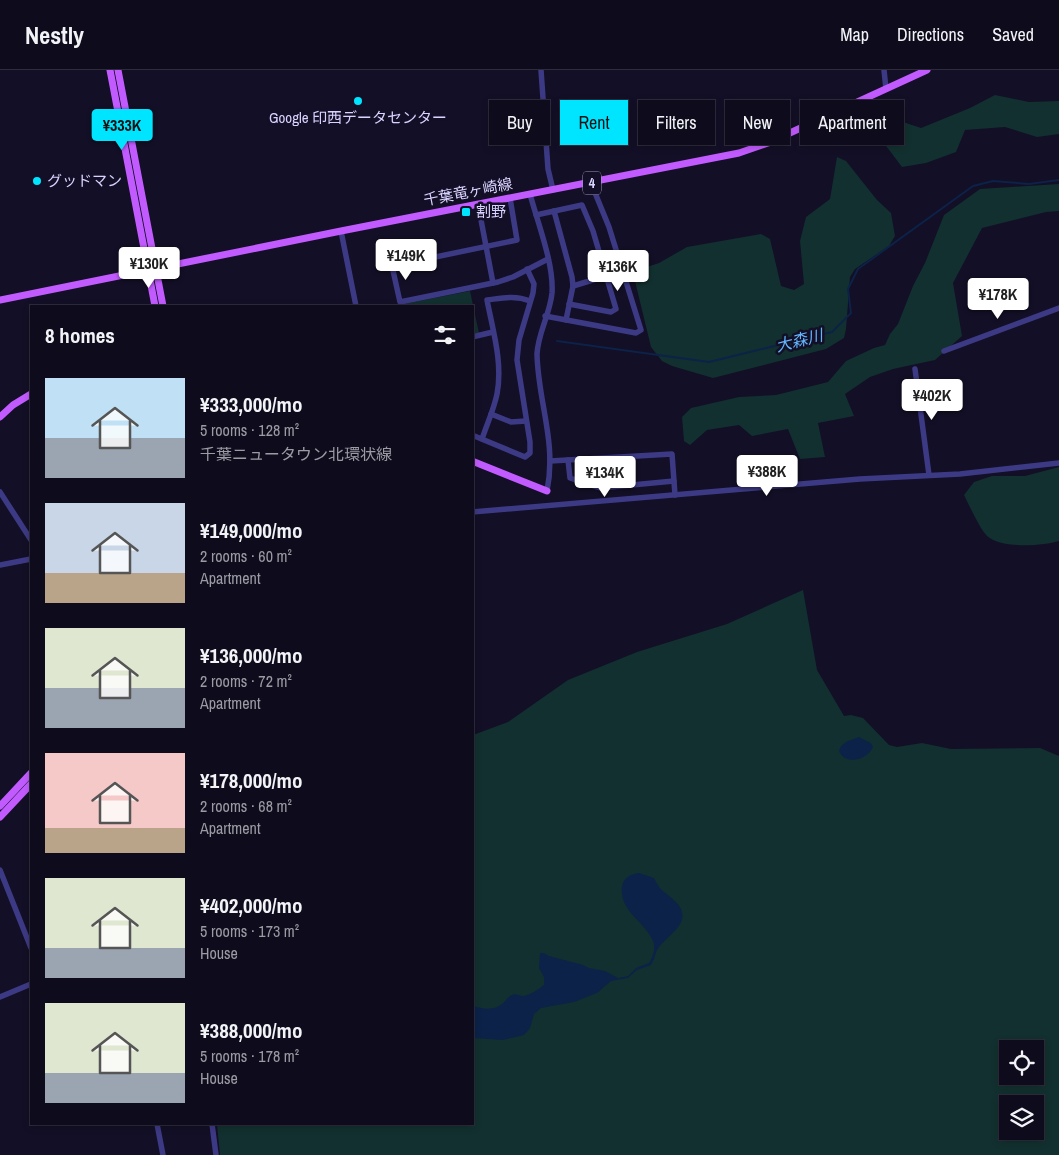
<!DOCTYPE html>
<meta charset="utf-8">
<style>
body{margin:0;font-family:"Archivo Narrow","Noto Sans JP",sans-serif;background:#171425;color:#f1f3f6;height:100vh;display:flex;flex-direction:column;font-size:19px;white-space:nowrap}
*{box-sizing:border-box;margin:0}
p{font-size:16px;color:#9b9ba3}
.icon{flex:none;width:28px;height:28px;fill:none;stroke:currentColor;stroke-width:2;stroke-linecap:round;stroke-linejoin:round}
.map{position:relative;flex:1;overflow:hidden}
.drawer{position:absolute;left:30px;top:235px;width:444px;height:820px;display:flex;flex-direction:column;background:#0e0b1c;border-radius:0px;box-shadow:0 2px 8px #0003,0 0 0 1px #2e2b3b}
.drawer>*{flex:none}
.guide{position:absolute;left:489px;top:30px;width:475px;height:45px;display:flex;gap:10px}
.tools{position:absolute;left:999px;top:970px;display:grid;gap:10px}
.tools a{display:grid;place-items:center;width:45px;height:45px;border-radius:0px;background:#0e0b1c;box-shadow:0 2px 8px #0003,0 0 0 1px #2e2b3b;font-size:25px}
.price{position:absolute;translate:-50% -42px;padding:0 11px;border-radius:5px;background:#fff;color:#222;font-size:16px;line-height:32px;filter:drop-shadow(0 1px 2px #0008)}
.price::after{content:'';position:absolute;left:50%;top:30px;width:15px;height:11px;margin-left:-8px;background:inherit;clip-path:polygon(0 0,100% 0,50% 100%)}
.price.active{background:#00e5ff;color:#111}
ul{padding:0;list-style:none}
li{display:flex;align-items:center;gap:15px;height:125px;padding:0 15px}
li span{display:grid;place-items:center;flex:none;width:140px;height:100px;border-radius:0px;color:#555}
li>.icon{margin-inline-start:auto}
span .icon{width:60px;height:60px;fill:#fffc;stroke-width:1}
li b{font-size:21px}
h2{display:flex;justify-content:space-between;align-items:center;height:60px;padding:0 15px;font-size:21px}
.tag{padding:0 18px;border-radius:0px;background:#0e0b1c;box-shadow:0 2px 8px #0003,0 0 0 1px #2e2b3b;font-size:18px;line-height:45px}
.tag.active{background:#00e5ff;color:#111}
header{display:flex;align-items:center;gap:30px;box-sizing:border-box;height:70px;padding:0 25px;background:#0e0b1c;border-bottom:1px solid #2e2b3b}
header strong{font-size:24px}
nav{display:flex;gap:28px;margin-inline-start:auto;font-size:18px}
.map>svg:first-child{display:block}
.green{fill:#12302f;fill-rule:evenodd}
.water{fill:#0c2248}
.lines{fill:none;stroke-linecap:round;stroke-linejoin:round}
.stream{stroke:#0c2248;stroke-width:2}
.minor{stroke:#3d3a85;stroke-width:5.5}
.major{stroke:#c25bff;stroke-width:7}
.poi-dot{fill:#00e5ff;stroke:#130f26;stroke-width:2}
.labels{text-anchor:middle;stroke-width:5;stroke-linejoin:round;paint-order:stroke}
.shield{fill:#130f26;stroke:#9e99be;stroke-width:1}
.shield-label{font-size:14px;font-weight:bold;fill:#d9d4ff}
.poi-label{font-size:15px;fill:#d9d4ff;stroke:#130f26;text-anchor:start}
.street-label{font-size:15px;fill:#d9d4ff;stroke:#130f26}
.water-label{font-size:16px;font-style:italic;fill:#62b6ff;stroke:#130f26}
</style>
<header>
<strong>Nestly</strong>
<nav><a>Map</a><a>Directions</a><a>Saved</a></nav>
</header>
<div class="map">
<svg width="1059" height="1085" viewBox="0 0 1059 1085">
<rect width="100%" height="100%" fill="#130f26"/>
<!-- green -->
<g class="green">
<path d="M995 25 1029 32 1059 31V64L1037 67 1005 57 965 60 956 82 926 93 902 97 880 68 900 51 921 58 970 38Z"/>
<path d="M837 87 846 91 877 130 891 143 895 166 889 176 855 199 850 207 846 259 844 268 826 279 713 308 672 296 662 291 651 277 634 207 638 200 659 193 687 177 761 164 770 169 781 216 794 220 804 214 800 171 806 147 830 129Z"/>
<path d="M1059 114V141L1046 142 982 158 953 213 962 266 935 290 893 299 870 307 845 324 854 346 818 353 825 387 800 389 788 359 752 366 739 355 707 360 690 375 684 371 682 347 691 338 739 327 776 325 828 312 846 291 874 278 885 275 890 264 898 254 913 216 925 193 944 145 980 119Z"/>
<path d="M470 221 479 263 473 264 472 236H398V235Z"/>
<path d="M1059 397V471C1042 476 1001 479 987 466 980 459 969 435 964 425L974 412 992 406H1025Z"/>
<path d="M803 520 817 600 844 646 851 645 863 648 889 675 897 677 922 673 951 679 1040 678 1059 686V1085H220L217 1054H472L473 665 508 652 568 610 637 582 727 554ZM1008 979H1035V1006H1008ZM1008 1034H1035V1061H1008Z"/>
</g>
<!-- water -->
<g class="water">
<path d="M859 667 871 673 873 677C868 690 845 696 839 681 841 672 851 670 859 667Z"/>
<path d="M639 803 654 808C661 823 665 821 675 831 695 851 670 863 659 877 655 882 655 889 651 895L637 900 628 908 611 911 597 923 574 932 541 938 534 944 530 958 524 965 503 970 473 968V936C482 939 495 941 503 933 506 931 508 926 512 925 516 923 519 926 523 926 530 925 539 919 544 915V907L539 898 540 883H544L549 886 583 895 589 898 605 901 618 908 628 906 636 898 649 893C653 887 656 878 653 871 644 850 619 842 622 816 624 807 631 804 639 803Z"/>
</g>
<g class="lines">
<!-- stream -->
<path class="stream" d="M557 271 709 292 832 262 851 243 848 219 858 199 973 116 993 111 1029 114 1059 110"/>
<!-- minor -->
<g class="minor">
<path d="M541 0 548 99 553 120"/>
<path d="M884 0 886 19"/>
<path d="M530 124C538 154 554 194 552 223 550 244 538 263 537 284 538 332 557 372 547 421"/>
<path d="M510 128 517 170 392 196 400 232 498 212 513 207 548 189"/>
<path d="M478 134 493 213"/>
<path d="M554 141 572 207 573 216 566 250"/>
<path d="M536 145 582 135 593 161 616 239 611 242 569 234"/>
<path d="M341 161 356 236"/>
<path d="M573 216 606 206"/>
<path d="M545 246 636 263 641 260 609 157 591 113"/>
<path d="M472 267 493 262"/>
<path d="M944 281 1059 238"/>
<path d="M915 299 929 405"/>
<path d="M491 344 511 352 526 351"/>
<path d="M472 365 525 387 530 383V372L517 290 519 270 533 223 534 214 527 199"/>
<path d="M482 369C487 354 494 339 497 324 503 293 493 261 487 230 503 228 515 225 530 231"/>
<path d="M568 390 570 408 600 418 674 411"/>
<path d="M550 391 672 384 675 425"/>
<path d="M0 422 31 470"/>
<path d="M472 442 860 409 960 404 1059 393"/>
<path d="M0 495 31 489"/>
<path d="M0 800 31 878"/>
<path d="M0 927 31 914"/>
<path d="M157 1054 163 1085"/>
<path d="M212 1054 216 1085"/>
</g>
<!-- major -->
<g class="major">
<path d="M110 0 155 236"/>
<path d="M118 0 163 236"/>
<path d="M0 230 341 161 739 83 768 73 927 0"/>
<path d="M0 347 13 335 31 324"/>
<path d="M472 391 547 421"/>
<path d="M0 736 31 703"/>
<path d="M0 747 31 714"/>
</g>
</g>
<!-- markers -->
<g class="poi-dot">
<circle cx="358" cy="31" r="5"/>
<circle cx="37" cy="111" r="5"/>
<rect x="461" y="137" width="10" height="10" rx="2.5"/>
</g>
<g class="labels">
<!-- shield labels -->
<rect class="shield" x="583" y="101.5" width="18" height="23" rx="4"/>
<g class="shield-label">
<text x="592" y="118">4</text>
</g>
<!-- poi labels -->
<g class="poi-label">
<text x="358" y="53" text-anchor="middle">Google 印西データセンター</text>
<text x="47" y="116">グッドマン</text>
<text x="476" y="147">割野</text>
</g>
<!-- street labels -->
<g class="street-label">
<text transform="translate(468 122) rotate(-11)" y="5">千葉竜ヶ崎線</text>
</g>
<!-- water labels -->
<g class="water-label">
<text transform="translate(799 270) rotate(-14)" y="6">大森川</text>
</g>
</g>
</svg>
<div class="tools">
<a><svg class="icon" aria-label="locate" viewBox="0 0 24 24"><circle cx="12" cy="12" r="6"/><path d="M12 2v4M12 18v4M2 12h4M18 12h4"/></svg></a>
<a><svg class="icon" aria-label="layers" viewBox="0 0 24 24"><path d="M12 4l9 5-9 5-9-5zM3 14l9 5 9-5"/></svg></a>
</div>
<b class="price active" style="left:122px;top:81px">¥333K</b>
<b class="price" style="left:406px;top:211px">¥149K</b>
<b class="price" style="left:149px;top:219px">¥130K</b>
<b class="price" style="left:618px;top:222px">¥136K</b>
<b class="price" style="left:998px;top:250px">¥178K</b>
<b class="price" style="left:932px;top:351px">¥402K</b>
<b class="price" style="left:767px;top:427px">¥388K</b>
<b class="price" style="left:605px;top:428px">¥134K</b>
<div class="guide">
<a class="tag">Buy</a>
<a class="tag active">Rent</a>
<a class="tag">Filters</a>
<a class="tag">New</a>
<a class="tag">Apartment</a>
</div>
<section class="drawer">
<h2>8 homes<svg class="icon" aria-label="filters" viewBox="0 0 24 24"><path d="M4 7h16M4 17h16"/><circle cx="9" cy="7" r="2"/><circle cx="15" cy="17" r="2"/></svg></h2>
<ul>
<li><span style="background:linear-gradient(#bfe0f5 60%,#9aa5b1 0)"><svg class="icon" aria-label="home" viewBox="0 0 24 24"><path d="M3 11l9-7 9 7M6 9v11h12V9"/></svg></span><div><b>¥333,000/mo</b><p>5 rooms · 128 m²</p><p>千葉ニュータウン北環状線</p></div></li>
<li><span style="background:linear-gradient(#c9d6e8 70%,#b9a48a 0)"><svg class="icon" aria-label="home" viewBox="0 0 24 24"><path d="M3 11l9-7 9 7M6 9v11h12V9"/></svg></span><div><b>¥149,000/mo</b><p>2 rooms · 60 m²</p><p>Apartment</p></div></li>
<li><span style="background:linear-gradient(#dfe7d0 60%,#9aa5b1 0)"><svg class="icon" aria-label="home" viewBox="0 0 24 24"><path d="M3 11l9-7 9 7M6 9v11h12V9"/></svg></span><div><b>¥136,000/mo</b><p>2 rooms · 72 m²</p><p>Apartment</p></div></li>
<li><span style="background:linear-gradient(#f6c9c9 75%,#b9a48a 0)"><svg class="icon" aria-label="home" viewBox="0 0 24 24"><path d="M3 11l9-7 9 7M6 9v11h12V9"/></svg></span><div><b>¥178,000/mo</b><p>2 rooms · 68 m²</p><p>Apartment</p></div></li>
<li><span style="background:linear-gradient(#dfe7d0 70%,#9aa5b1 0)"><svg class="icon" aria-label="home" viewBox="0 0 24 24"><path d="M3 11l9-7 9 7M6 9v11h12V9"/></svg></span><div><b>¥402,000/mo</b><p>5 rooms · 173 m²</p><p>House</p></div></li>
<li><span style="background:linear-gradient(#dfe7d0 70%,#9aa5b1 0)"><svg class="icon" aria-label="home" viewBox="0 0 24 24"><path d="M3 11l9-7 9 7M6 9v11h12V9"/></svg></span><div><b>¥388,000/mo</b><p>5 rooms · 178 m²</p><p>House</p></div></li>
</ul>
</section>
</div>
